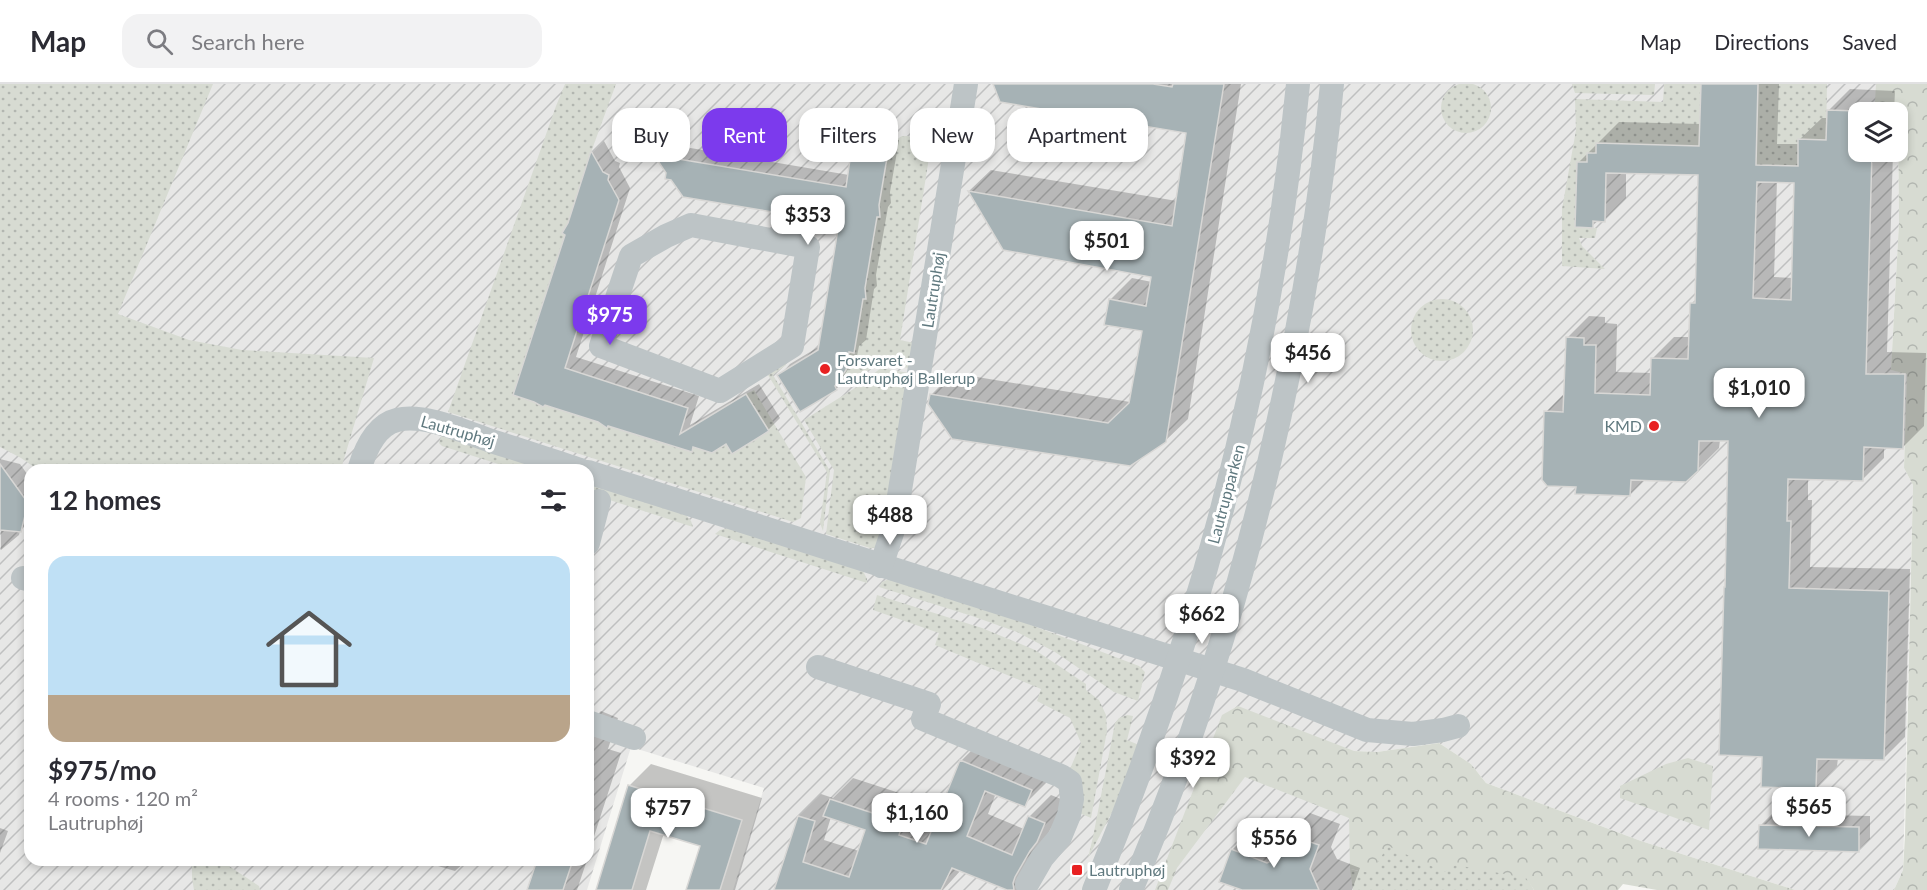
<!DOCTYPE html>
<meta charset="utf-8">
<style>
body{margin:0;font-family:Lato,sans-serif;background:#f2f2f3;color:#2b2b33;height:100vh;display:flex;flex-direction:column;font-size:22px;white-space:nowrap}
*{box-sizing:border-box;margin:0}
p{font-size:20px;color:#7c7c81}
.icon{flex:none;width:33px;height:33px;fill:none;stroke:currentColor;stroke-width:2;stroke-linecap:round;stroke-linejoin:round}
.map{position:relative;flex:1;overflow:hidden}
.details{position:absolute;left:24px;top:380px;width:570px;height:402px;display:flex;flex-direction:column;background:#fff;border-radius:18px;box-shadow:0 3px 9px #0003}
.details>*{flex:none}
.banner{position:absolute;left:612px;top:24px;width:570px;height:54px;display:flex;gap:12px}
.fabs{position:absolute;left:1848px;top:18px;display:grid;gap:12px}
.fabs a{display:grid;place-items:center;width:60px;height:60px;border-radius:12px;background:#fff;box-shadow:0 3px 9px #0003;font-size:30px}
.price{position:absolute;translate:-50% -51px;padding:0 14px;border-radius:12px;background:#fff;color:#222;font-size:20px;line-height:39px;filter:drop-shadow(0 2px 3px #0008)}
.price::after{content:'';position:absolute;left:50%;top:36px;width:18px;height:14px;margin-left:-9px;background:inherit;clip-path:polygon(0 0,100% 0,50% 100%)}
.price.on{background:#7c3aed;color:#fff}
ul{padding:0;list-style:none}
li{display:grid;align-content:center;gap:12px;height:318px;padding:0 24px}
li+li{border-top:2px solid #e1e1e2}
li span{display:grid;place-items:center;height:186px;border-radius:18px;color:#555}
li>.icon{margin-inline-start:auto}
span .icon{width:108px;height:108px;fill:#fffc;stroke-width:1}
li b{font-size:26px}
h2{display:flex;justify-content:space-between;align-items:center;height:72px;padding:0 24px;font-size:26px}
.tag{padding:0 21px;border-radius:18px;background:#fff;box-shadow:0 3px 9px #0003;font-size:21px;line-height:54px}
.tag.on{background:#7c3aed;color:#fff}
header{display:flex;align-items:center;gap:36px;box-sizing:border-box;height:84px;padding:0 30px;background:#fff;border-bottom:2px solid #e1e1e2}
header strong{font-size:28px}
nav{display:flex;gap:33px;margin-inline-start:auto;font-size:21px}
.search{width:420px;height:54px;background:#f2f2f3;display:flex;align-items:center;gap:15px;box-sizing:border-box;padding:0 21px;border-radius:18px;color:#7c7c81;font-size:22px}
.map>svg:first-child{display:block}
.industrial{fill:url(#industrial-furrows);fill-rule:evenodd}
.grass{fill:url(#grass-dots)}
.forest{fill:url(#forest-crowns)}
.shadow{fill:#0003;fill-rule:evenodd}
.building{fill:#a6b2b5;stroke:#d8d7d5;stroke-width:1.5;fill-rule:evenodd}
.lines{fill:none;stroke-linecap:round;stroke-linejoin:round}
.minor{stroke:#bdc4c6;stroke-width:24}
.poi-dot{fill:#e82122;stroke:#fff;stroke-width:2}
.labels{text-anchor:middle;stroke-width:6;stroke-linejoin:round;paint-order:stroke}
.street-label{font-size:16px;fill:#60797f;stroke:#fff}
.poi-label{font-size:16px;fill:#60797f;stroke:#fff;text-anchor:start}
</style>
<header>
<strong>Map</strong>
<div class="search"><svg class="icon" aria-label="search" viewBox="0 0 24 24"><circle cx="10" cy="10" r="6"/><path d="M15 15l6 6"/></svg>Search here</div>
<nav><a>Map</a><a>Directions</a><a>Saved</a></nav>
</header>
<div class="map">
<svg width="1927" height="806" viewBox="0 0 1927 806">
<defs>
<pattern id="industrial-furrows" width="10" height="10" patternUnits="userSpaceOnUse" patternTransform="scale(1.5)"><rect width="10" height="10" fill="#e7e7e6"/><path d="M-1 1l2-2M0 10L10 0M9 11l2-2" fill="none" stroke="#bfc0c0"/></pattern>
<pattern id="grass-dots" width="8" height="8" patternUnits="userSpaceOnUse" patternTransform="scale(1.5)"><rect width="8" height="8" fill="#d7dbd2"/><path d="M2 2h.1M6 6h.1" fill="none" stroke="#b2b6b0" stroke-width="1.8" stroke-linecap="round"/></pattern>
<pattern id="forest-crowns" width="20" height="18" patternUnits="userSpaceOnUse" patternTransform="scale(1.5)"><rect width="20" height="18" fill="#d7dbd2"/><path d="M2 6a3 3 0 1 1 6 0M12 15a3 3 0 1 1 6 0" fill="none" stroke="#b2b6b0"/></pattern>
</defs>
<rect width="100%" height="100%" fill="#f6f6f3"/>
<!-- industrial -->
<path class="industrial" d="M0 0H1876V18H1898L1899 138 1891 286 1907 289 1904 384 1913 401 1903 786 1894 806H1795L1641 757 1486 699 1471 680 1439 659 1377 668 1354 667 1349 734 1353 806H733L764 704 631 663 587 806H0ZM1858 28H1898V68H1858ZM30 386H588V776H30Z"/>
<!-- grass -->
<g class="grass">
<circle cx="1466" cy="24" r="25"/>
<path d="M0 0H213L118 230 189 256 242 266 374 274 341 385H37L21 374 0 363Z"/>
<path d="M565 0H616L594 60 568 139 562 149 565 151 530 258 534 318 543 323 545 321 598 338 606 344 608 342 691 368 693 363 712 369 726 360 732 369 769 347 746 310 754 306 806 393 801 434 793 438 448 328 556 22Z"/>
<path d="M1572 0H1655L1654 11 1575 9Z"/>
<path d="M1664 0H1701L1699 62 1596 59V69H1587L1588 78H1577L1575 143 1597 144 1595 154H1579L1582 162 1605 185 1562 182V125L1576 46 1575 15 1663 18Z"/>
<path d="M1758 0H1827L1826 56 1799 55 1798 82 1756 81Z"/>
<path d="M902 52H908L931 61 900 256 914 259 909 284 879 279 849 300 837 292 846 287 849 268 854 269 863 215H866L865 204 877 133 880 132C878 114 884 60 902 52Z"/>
<circle cx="1442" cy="246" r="31"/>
<path d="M783 277 786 281 773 291 830 387 823 447 820 439 827 388 768 291Z"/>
<path d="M881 284 909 289 880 459 875 464H870L826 450 834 386 804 336 855 304Z"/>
<path d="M441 352 546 385H514L442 362 439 359Z"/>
<path d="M588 399 686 431 691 437 693 443 588 409Z"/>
<path d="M729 444 863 487 867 495V499L715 450 720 446Z"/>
<path d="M889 495 1005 531 1139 582 1145 588 1138 617 1114 608 1055 568 1017 548 972 532 879 503 882 498Z"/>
<path d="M877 511 982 544 1035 566 1086 600V606L1099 616 1106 631 1107 647 1091 734 1077 728 1070 685 1081 659 1070 634 1037 617 1041 605 935 561 939 549 873 526Z"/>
<path d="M1127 631 1133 632 1127 656 1139 661 1119 715 1088 774 1093 753 1115 639 1119 634Z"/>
<path d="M1357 714 1527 794 1534 806H1353L1350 785 1358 787Z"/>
<path d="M192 776H220L259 802 260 806H194L192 794Z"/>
</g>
<!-- forest -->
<g class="forest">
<path d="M1876 0H1927V806H1894L1903 786 1905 751 1913 401 1904 384 1907 290 1891 286 1899 138 1898 19H1875Z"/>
<path d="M1238 622 1354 667 1377 668 1439 659 1471 680 1486 699 1641 757 1795 806H1657L1623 800 1618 806H1534L1526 794 1456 781 1444 788 1388 762 1371 789 1350 785 1349 734 1245 693 1177 784 1168 806H1155L1222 631Z"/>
<path d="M1688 674 1713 682 1709 746 1620 714V702L1666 680Z"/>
</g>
<!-- shadow -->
<g class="shadow">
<path d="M994 0H1241L1188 335 1165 357 931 311 953 289 1130 318 1143 246 1110 216 1132 194 1152 198 1153 191 1004 164 969 107 991 86 1177 117 1188 48Z"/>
<path d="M1703 0H1779L1777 60H1800V55L1822 34H1828V27L1850 5 1895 7 1894 28H1858V68H1893L1887 268 1926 269 1924 342 1903 363H1884V374L1862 396 1808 394V416H1812L1810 483 1910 485 1905 653 1883 675 1838 674 1837 682 1816 704 1764 672 1729 356H1720L1719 364 1697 386 1645 395 1630 410 1577 402 1546 328 1566 308 1567 254 1589 232 1605 233V239L1617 240 1616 288 1652 289 1653 274 1674 253H1690L1691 220 1696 215 1700 90 1626 88V114L1604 136H1599L1592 142 1579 78 1619 38 1701 40ZM1777 97 1796 98 1793 194 1774 193Z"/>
<path d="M865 51 899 56 890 108 891 119 888 123 876 191 877 202 874 205 866 256 859 262 857 272 845 290 847 293 836 305 779 292 790 280 820 262 841 137 667 88 655 71 667 60 849 91 854 63Z"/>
<path d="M604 57 615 77 620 79 619 83 630 104 576 273 699 312 690 341 759 300 780 334 768 346 733 368 727 358 695 362 691 367 545 320 570 139 593 68Z"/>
<path d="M0 375 20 380 30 394V437L20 447 19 451 1 466Z"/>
<path d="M601 627 618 634 608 665 621 669 588 771V640Z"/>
<path d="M983 655 1052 684 1046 699 1024 721 996 709 988 730 1024 745 1029 733 1051 711 1066 717 1017 806H1011L961 786 943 806 776 805 799 732 821 710 833 714 853 694 924 717 920 730 937 735 961 677ZM831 733 867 745 859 767 824 756Z"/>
<path d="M651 680 762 714 735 806H688L701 761 664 749 646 806H598L629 702Z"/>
<path d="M1310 729 1340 740 1331 763 1337 775 1360 784 1352 806H1246L1232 766 1254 744 1286 756 1288 750Z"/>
<path d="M1772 730 1870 732V755L1858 766 1760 742Z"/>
<path d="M0 744 8 747 0 769Z"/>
<path d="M365 776H393L386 782Z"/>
<path d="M440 776H467L455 787 438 782Z"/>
<path d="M539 776H587L577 806H529Z"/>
</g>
<!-- building -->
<g class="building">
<path d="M993 0H1153L1172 3 1173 0H1224L1166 358 1130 382 952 355 928 320 930 310 1108 339 1129 319 1142 247 1104 241 1109 215 1146 222 1151 193 1003 166 968 107 1172 142 1186 49 1000 18Z"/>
<path d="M1701 0H1758L1756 81 1798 82V55L1826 56 1827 26 1858 27V68H1872L1866 290H1905L1903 365 1864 363 1863 397 1788 395 1787 437H1791L1789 504 1889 507 1884 676 1817 675 1816 705 1761 703 1762 673 1719 671 1724 503H1725L1728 357H1699L1698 387 1686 398 1631 396 1630 412 1575 410 1576 403 1547 402 1542 396 1544 327 1563 328 1566 253 1584 254V261H1596L1595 309 1650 311 1651 274 1688 275 1690 219H1695L1698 91 1606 89 1605 138 1593 137V144L1575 143 1577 78H1587V69H1596V59L1699 62ZM1757 98 1794 99 1791 216 1753 214Z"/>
<path d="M852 62 888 68 879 121 880 133H877L865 204 866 215H863L854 269 849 268 846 286 835 302 837 306 800 328 777 291 818 266 839 139 683 113 671 96 665 95 666 89 654 71 846 103Z"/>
<path d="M591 67 603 88 609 91 608 96 619 116 565 284 688 324 680 350 746 310 769 347 732 370 726 360 712 369 693 363 692 368 608 342 607 344 598 338 545 321 543 323 534 318 513 311 565 151 562 149 568 139Z"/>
<path d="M0 380 28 419 21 448 0 446Z"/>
<path d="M960 676 1032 706 1025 723 985 707 967 752 1012 771 1028 732 1045 739 1037 758 1030 767 1015 793 1013 799 1014 806H1007L952 784 941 806H774L798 732 815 737 803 778 849 793 865 746 823 732 830 715 903 739 899 751 926 760Z"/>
<path d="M628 701 742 736 720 806H686L700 762 650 747 632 806H596Z"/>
<path d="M1759 741 1859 743V768L1758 765Z"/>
<path d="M1287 750 1319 761 1310 785 1319 806H1242L1219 798 1231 765 1267 779 1278 774Z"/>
<path d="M537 776H573L563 806H527Z"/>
</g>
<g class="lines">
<!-- minor -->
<g class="minor">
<path d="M691 141 808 163 792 262 720 307 601 262 631 172 666 152Z"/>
<path d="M359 386C365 366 376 341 397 336 424 329 465 348 491 357 521 366 550 376 580 386"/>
<path d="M588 388 1243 596 1367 646 1413 650 1443 646 1458 642"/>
<path d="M588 459 599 417"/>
<path d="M881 482 894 443 966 0"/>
<path d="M23 494 30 496"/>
<path d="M818 583 929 620 923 635 1061 692 1070 698 1072 715 1069 731 1060 753 1042 774 1027 800"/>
<path d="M588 638 634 654"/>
<path d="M1094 806C1201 546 1271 280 1298 0"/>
<path d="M1131 806C1189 672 1233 531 1267 388 1297 260 1320 131 1332 0"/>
</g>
</g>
<!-- markers -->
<g class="poi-dot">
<circle cx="825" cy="285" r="6"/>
<circle cx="1654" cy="342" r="6"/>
<rect x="1071" y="780" width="12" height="12" rx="3"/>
</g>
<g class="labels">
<!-- street labels -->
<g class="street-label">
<text transform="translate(933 206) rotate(-81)" y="6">Lautruphøj</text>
<text transform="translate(458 347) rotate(16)" y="6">Lautruphøj</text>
<text transform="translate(1226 410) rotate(-75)" y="6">Lautrupparken</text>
</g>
<!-- poi labels -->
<g class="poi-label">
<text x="837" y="282">Forsvaret -<tspan x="837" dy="18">Lautruphøj Ballerup</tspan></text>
<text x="1642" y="348" text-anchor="end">KMD</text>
<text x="1089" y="792">Lautruphøj</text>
</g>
</g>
</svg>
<div class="fabs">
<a><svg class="icon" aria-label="layers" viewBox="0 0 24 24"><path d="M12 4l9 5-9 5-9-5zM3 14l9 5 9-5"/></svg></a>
</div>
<b class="price" style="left:808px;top:162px">$353</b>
<b class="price" style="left:1107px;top:188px">$501</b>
<b class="price on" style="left:610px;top:262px">$975</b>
<b class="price" style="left:1308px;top:300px">$456</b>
<b class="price" style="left:1759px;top:335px">$1,010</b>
<b class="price" style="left:890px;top:462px">$488</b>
<b class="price" style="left:1202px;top:561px">$662</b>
<b class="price" style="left:1193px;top:705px">$392</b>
<b class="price" style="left:1809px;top:754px">$565</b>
<b class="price" style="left:668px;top:755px">$757</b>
<b class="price" style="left:917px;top:760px">$1,160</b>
<b class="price" style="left:1274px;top:785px">$556</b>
<div class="banner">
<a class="tag">Buy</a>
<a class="tag on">Rent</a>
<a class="tag">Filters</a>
<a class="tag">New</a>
<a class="tag">Apartment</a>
</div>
<section class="details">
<h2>12 homes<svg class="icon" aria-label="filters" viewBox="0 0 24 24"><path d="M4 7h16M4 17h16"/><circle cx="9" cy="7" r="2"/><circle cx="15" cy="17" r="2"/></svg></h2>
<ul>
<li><span style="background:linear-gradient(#bfe0f5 75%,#b9a48a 0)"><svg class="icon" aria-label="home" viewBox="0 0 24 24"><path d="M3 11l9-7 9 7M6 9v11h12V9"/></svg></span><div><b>$975/mo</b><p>4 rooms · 120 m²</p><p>Lautruphøj</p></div></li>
</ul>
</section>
</div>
